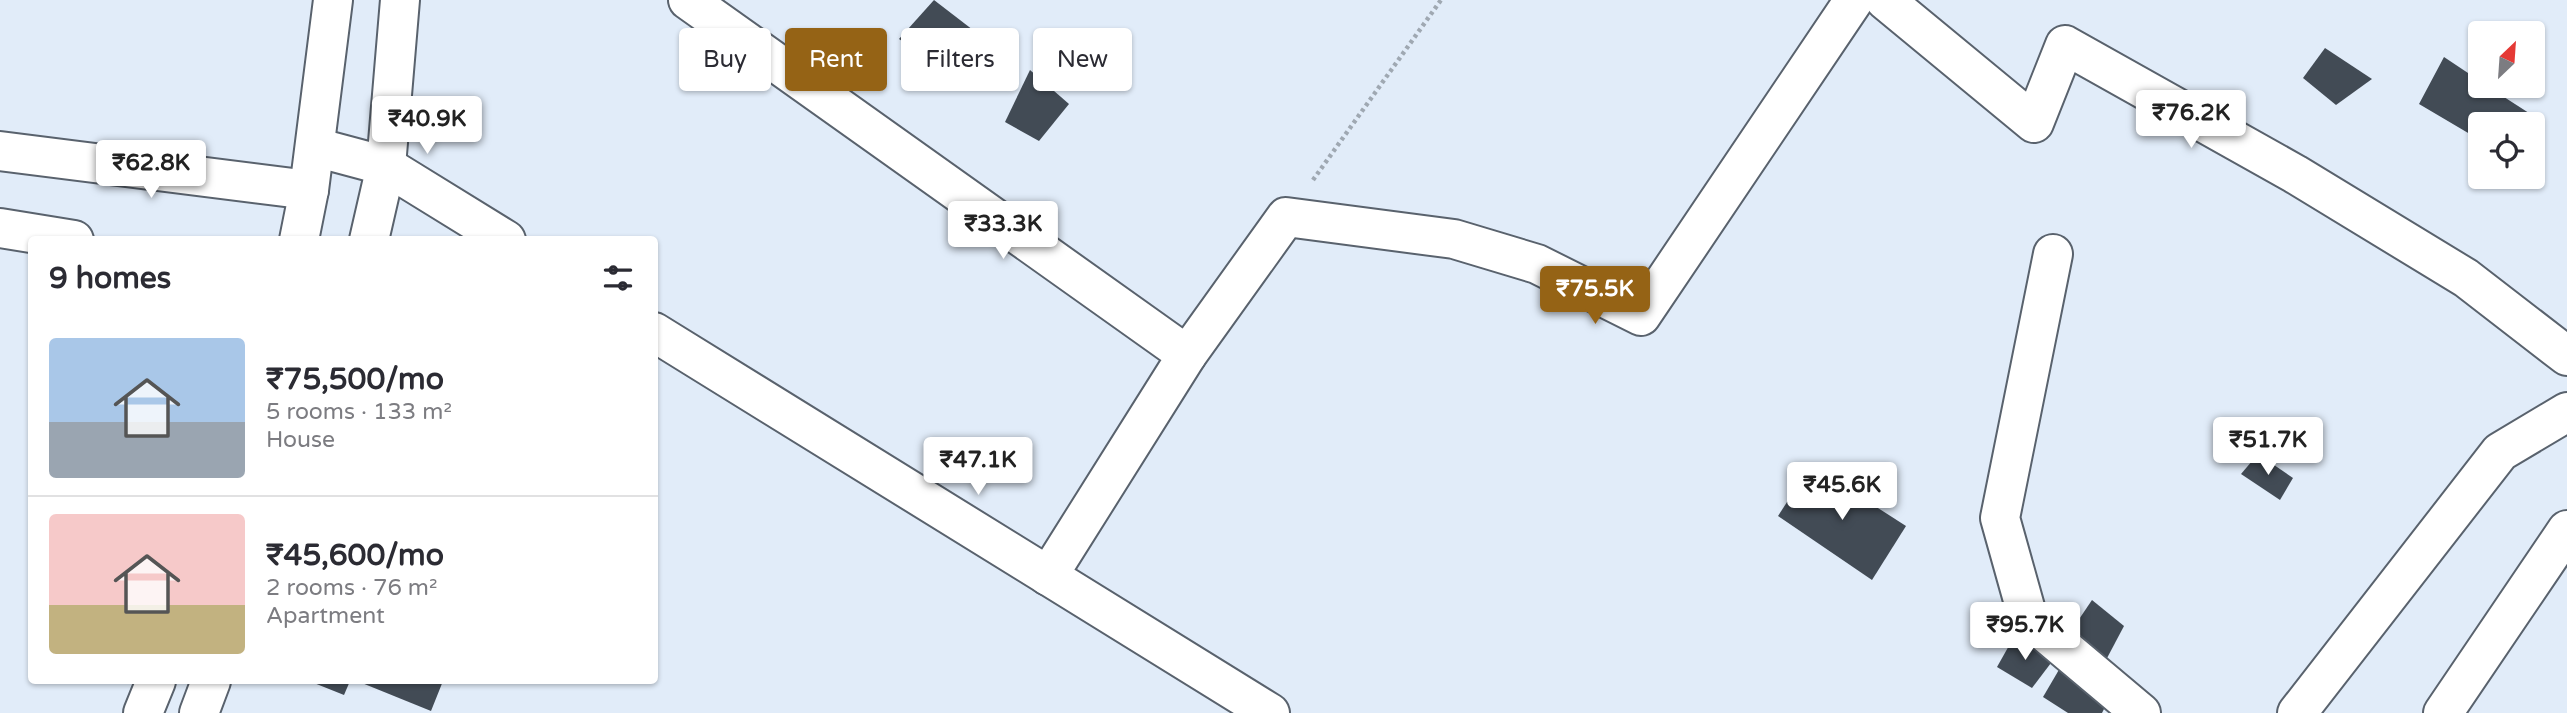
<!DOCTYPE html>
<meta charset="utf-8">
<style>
body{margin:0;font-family:"Varela Round",sans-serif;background:#f7f7f7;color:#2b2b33;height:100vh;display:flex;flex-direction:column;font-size:26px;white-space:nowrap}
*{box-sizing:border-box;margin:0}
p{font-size:23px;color:#7c7c81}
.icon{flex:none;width:38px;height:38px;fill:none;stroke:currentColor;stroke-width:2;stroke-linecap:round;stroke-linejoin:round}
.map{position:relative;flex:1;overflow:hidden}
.panel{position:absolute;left:28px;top:236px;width:630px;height:448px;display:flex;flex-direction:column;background:#fff;border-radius:7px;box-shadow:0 2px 5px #0004}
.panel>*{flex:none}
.hud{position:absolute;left:679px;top:28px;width:665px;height:63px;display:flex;gap:14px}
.needle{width:46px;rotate:25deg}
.buttons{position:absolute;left:2468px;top:21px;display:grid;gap:14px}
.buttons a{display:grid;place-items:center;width:77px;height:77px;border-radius:7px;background:#fff;box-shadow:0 2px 5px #0004;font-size:35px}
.price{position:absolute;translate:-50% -60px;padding:0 16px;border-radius:7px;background:#fff;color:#222;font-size:23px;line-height:46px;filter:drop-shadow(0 2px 4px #0008)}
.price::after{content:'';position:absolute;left:50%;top:42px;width:21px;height:16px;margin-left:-10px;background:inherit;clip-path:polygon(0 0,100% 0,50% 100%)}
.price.on{background:#956315;color:#fff}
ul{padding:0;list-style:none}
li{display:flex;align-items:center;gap:21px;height:175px;padding:0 21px}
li+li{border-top:2px solid #e1e1e2}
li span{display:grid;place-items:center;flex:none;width:196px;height:140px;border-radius:7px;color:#555}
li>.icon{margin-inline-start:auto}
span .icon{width:84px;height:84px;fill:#fffc;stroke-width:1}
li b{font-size:30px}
h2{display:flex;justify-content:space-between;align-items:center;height:84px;padding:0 21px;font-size:30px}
.chip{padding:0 24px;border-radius:7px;background:#fff;box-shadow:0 2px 5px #0004;font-size:24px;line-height:63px}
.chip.on{background:#956315;color:#fff}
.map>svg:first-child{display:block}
.building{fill:#424b55}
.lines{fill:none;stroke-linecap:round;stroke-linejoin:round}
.minor-casing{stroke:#59626d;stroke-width:42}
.major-casing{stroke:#59626d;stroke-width:42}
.highway-casing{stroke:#59626d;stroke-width:42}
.path{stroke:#9fa8b2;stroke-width:4.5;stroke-dasharray:3.5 3.5;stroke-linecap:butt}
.minor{stroke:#fff;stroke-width:38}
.major{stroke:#fff;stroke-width:38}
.highway{stroke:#fff;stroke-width:38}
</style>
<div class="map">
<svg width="2567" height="713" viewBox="0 0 2567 713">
<rect width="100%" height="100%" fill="#e1ecf9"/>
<!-- building -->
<g class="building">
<path d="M934 0 973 30 943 68 899 39Z"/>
<path d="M2325 48 2372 79 2336 105 2303 78Z"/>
<path d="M2444 57 2480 81V86H2487L2532 115 2526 124H2480V140L2419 104Z"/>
<path d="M1030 70 1069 104 1039 141 1005 122Z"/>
<path d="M2258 454 2293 478 2280 500 2241 474Z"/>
<path d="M1811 465 1906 526 1872 580 1778 516Z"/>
<path d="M2092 600 2124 626 2106 660 2065 640Z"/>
<path d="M2015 635 2054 659 2032 688 1997 667Z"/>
<path d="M2060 668 2107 703 2102 713H2068L2043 697Z"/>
<path d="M309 681H350L344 695Z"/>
<path d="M357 681H443L431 711Z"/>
</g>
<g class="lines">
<!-- minor casing -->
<g class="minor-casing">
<g id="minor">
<path d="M688 0 1187 355 1048 576"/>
<path d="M1885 0 2034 123 2065 45 2295 174 2466 278 2567 356"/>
<path d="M2053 254 2000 518 2028 618 2141 713"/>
<path d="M1187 355 1286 217 1454 239 1537 264 1641 316 1854 0"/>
<path d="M2443 713 2567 530"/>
</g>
</g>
<!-- major casing -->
<g class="major-casing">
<g id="major">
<path d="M315 147 386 166 506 240"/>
<path d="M0 151 309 190"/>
<path d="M0 228 74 240"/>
<path d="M654 332 1270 713"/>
<path d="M2297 713 2500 452 2567 412"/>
</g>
</g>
<!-- highway casing -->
<g class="highway-casing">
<g id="highway">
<path d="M299 240 309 190 333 0"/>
<path d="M369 240 386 166 400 0"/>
<path d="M143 713 156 681"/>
<path d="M199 713 211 681"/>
</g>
</g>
<!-- path -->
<path class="path" d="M1313 180 1441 0"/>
<!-- minor -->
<use href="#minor" class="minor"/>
<!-- major -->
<use href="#major" class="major"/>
<!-- highway -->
<use href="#highway" class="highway"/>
</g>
</svg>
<div class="buttons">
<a><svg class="needle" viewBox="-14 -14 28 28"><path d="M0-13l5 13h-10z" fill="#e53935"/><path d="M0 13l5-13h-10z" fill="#7c7c81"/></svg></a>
<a><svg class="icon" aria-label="locate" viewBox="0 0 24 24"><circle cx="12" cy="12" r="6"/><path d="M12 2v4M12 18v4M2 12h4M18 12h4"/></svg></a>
</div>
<b class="price" style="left:2191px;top:150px">₹76.2K</b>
<b class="price" style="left:427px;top:156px">₹40.9K</b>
<b class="price" style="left:151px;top:200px">₹62.8K</b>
<b class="price" style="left:1003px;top:261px">₹33.3K</b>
<b class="price on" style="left:1595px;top:326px">₹75.5K</b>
<b class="price" style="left:2268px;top:477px">₹51.7K</b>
<b class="price" style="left:978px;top:497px">₹47.1K</b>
<b class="price" style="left:1842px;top:522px">₹45.6K</b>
<b class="price" style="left:2025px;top:662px">₹95.7K</b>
<div class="hud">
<a class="chip">Buy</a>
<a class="chip on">Rent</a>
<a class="chip">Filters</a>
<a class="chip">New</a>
</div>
<section class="panel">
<h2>9 homes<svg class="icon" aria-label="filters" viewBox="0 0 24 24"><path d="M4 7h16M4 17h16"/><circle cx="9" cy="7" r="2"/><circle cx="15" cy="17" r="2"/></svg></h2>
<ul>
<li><span style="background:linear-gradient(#a9c7e8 60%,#9aa5b1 0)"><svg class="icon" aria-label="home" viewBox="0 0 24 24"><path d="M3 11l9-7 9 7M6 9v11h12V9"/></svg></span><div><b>₹75,500/mo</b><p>5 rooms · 133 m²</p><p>House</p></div></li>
<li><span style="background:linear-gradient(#f6c9c9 65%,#c2b280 0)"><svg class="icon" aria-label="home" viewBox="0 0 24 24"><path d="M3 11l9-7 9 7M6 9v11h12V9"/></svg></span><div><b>₹45,600/mo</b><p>2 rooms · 76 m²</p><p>Apartment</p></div></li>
</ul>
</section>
</div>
